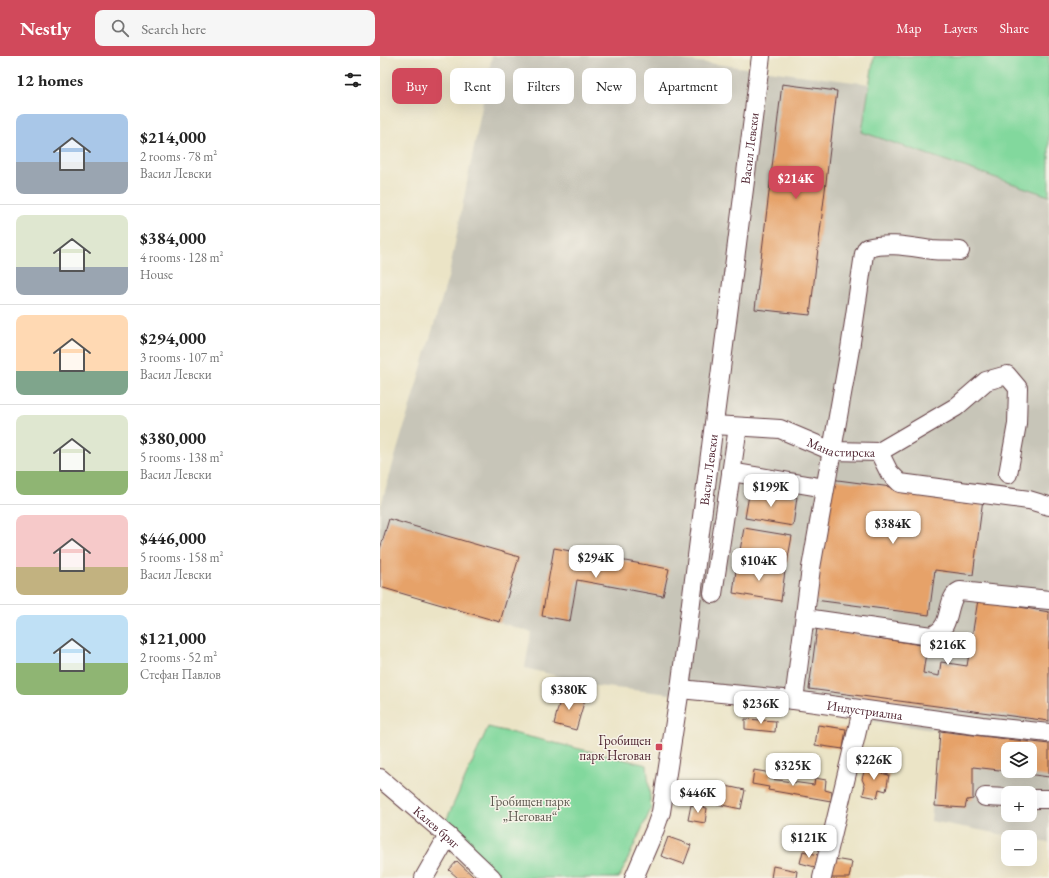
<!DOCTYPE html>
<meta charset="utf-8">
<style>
body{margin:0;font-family:"EB Garamond",serif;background:#f6f6f6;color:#222;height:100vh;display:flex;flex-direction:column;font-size:15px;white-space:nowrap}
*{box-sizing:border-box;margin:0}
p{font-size:13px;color:#767676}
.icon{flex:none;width:22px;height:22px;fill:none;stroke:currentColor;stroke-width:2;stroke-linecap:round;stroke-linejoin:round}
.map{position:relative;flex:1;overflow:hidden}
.details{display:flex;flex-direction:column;background:#fff;width:380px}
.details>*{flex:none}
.top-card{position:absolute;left:12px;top:12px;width:380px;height:36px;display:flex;gap:8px}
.tools{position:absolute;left:621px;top:686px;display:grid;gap:8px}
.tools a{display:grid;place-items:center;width:36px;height:36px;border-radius:8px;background:#fff;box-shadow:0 4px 16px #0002;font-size:20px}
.price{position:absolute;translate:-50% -34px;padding:0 9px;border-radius:8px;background:#fff;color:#222;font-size:13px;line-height:26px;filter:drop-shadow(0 1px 2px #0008)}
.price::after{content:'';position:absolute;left:50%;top:24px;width:12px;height:9px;margin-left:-6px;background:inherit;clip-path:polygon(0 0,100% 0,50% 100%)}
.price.selected{background:#d1495b;color:#fff}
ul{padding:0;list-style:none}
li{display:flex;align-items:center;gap:12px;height:100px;padding:0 16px}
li+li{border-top:1px solid #e0e0e0}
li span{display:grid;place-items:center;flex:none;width:112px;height:80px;border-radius:8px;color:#555}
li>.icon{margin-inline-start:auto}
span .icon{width:48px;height:48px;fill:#fffc;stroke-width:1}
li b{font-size:17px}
h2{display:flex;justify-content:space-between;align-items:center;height:48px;padding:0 16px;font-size:17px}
.chip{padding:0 14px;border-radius:8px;background:#fff;box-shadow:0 4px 16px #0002;font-size:14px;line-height:36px}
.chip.selected{background:#d1495b;color:#fff}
header{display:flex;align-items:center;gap:24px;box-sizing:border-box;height:56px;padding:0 20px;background:#d1495b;color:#fff}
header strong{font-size:19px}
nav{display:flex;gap:22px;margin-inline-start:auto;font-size:14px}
.search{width:280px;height:36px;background:#f6f6f6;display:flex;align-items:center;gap:10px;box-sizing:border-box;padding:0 14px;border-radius:8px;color:#767676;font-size:15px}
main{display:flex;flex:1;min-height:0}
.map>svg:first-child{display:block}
.industrial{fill:#c7c5b8;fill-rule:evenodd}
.green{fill:#82d89d;stroke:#667c64}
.building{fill:#e6a269}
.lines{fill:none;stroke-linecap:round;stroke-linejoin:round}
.minor-casing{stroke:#623d42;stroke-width:20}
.minor{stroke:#fff;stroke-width:18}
.poi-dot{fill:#d1495b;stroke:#f7f3e8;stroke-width:1.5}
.labels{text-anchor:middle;stroke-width:3;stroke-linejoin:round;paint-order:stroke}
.street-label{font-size:13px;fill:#4a1f2b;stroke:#f7f3e8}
.poi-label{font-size:13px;fill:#4a1f2b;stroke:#f7f3e8;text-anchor:end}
.park-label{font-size:13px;fill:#5b564d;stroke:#f7f3e8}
</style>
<header>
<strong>Nestly</strong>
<div class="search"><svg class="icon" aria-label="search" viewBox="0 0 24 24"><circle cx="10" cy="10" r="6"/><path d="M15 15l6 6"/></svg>Search here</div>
<nav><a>Map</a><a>Layers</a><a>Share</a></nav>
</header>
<main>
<section class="details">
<h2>12 homes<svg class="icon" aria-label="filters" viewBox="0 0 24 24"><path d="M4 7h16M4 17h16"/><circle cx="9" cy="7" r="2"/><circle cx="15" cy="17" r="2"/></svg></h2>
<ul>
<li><span style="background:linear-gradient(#a9c7e8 60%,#9aa5b1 0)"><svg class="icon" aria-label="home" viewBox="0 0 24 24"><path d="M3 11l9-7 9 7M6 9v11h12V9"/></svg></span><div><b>$214,000</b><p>2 rooms · 78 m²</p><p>Васил Левски</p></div></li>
<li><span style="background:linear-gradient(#dfe7d0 65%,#9aa5b1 0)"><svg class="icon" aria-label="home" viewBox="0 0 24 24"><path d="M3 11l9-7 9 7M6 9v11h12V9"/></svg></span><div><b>$384,000</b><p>4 rooms · 128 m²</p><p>House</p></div></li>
<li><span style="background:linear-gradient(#ffd9b3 70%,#7fa58c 0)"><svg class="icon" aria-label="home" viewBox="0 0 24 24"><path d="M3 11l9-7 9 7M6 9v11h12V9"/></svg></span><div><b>$294,000</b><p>3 rooms · 107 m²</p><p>Васил Левски</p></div></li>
<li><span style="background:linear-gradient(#dfe7d0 70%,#8fb573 0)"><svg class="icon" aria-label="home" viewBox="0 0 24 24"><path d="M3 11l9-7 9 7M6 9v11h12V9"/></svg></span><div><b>$380,000</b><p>5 rooms · 138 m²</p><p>Васил Левски</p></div></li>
<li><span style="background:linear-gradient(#f6c9c9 65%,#c2b280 0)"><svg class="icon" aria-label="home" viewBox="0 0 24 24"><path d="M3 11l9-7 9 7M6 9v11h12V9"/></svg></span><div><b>$446,000</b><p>5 rooms · 158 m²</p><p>Васил Левски</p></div></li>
<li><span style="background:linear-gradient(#bfe0f5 60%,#8fb573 0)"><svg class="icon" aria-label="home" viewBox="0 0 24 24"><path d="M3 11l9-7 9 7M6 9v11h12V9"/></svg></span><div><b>$121,000</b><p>2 rooms · 52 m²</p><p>Стефан Павлов</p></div></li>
</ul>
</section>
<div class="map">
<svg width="669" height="822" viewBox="0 0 669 822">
<rect width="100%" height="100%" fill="#f7f3e8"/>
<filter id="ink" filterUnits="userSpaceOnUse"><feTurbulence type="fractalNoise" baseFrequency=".025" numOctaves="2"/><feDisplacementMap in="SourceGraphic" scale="8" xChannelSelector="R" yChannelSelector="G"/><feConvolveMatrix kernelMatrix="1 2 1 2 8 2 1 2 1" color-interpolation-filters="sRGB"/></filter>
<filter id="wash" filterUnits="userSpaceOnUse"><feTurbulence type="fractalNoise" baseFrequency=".012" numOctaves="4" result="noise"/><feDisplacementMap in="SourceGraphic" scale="16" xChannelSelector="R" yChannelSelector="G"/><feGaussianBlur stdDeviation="0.9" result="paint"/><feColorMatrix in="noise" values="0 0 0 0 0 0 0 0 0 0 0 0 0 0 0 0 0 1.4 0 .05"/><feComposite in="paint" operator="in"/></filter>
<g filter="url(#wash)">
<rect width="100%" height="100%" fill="#ebe4c6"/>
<!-- industrial -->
<path class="industrial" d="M112 0H272L489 28 482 76 669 140V787L650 784V781H636L551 765 560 675 337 643 216 630 145 612 151 576 0 531V452L69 218ZM628 693H650V715H628ZM628 737H650V759H628Z"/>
<!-- green -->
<g class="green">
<path d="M494 0H669V140L482 76Z"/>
<path d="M108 671 267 709 271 753 239 822H122L65 767Z"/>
</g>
<g id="blocks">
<!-- building -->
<g class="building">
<path d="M402 28 457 35 430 259 375 253Z"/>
<path d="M450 423 603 443 593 519 555 514 549 559 435 544Z"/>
<path d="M370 433 417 441 413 470 365 462Z"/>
<path d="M9 463 139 501 120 566 0 531V493Z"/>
<path d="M364 472 412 480 407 507 359 500Z"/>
<path d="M174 492 289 513 283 540 197 524 190 565 162 560Z"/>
<path d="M357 507 405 515 401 545 353 537Z"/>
<path d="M598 544 669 556V665L429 633 437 572 547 590 543 617 559 620 561 606 587 610Z"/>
<path d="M182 636 205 643 196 674 174 668Z"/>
<path d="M365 663 396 665 395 676 365 673Z"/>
<path d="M438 669 466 673 463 693 435 689Z"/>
<path d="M560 675 669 688V721L632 716 650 715V693H628V715L593 711V743L587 744 585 752 555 750Z"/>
<path d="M486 709 502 712 501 717 509 719 506 735 499 733 497 742 483 739 485 730 482 723Z"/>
<path d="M374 714 391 717 390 723 434 729 435 722 446 724 445 734 452 736 451 745 388 734 389 731 372 728Z"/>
<path d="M341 729 365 734 361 753 337 748Z"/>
<path d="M311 749 327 752 325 767 308 764Z"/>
<path d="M288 781 311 789 304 808 281 800Z"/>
<path d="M423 795 438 799 435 811 420 807Z"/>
<path d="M454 803 472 806 469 822H450Z"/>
<path d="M77 805 94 821 93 822H78L69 814Z"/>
<path d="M393 810 417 815 416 822H391Z"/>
</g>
</g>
</g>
<g filter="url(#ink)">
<use href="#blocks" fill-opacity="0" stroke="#623d42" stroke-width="1"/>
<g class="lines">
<!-- minor casing -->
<g class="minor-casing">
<g id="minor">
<path id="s1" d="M334 369 400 373 452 395 499 396 509 416 520 427 649 444 669 450"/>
<path d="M499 396 576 351 606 325 627 319 638 332 637 368 628 418"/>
<path d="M351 416 445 432"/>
<path d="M333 538 358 371"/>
<path d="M425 562 551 580C575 572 564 542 580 535L669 544"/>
<path id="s2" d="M300 633 414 644 602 670 669 677"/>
<path d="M414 644 431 512 470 293 484 198 487 192C509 186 530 191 552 194 561 195 570 194 580 195"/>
<path id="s3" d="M0 722 68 780 112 822"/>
<path d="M605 741 628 742"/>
<path d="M650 743H669"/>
<path d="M44 822 68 780"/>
<path id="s4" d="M254 822 275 773 281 756 300 633 381 0"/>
<path d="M442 822 482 654"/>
</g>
</g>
<!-- minor -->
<use href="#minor" class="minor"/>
</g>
</g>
<!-- markers -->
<rect class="poi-dot" x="275" y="687" width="8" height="8" rx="2"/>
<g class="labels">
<!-- street labels -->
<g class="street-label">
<text dy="5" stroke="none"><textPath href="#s4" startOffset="741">Васил Левски</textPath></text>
<text dy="5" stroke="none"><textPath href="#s1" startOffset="131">Манастирска</textPath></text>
<text dy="5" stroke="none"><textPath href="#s4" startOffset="417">Васил Левски</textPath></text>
<text dy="5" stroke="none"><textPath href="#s2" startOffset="186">Индустриална</textPath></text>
<text dy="5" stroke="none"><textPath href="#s3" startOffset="75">Калев бряг</textPath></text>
</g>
<!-- poi labels -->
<g class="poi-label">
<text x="271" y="689">Гробищен<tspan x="271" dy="15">парк Негован</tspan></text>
</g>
<!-- park labels -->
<g class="park-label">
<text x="150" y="750">Гробищен парк<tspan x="150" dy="15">„Негован“</tspan></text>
</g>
</g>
</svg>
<div class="tools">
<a><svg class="icon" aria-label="layers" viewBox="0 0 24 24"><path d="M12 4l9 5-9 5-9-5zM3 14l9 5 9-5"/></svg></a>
<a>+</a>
<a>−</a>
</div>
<b class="price selected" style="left:416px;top:144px">$214K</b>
<b class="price" style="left:391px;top:452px">$199K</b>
<b class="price" style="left:513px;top:489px">$384K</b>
<b class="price" style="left:216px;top:523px">$294K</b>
<b class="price" style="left:379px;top:526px">$104K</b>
<b class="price" style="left:568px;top:610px">$216K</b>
<b class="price" style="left:189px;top:655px">$380K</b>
<b class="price" style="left:381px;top:669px">$236K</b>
<b class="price" style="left:494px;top:725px">$226K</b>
<b class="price" style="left:413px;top:731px">$325K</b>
<b class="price" style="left:318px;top:758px">$446K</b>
<b class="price" style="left:429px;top:803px">$121K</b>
<div class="top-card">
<a class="chip selected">Buy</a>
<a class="chip">Rent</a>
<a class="chip">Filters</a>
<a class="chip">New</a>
<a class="chip">Apartment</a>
</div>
</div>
</main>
